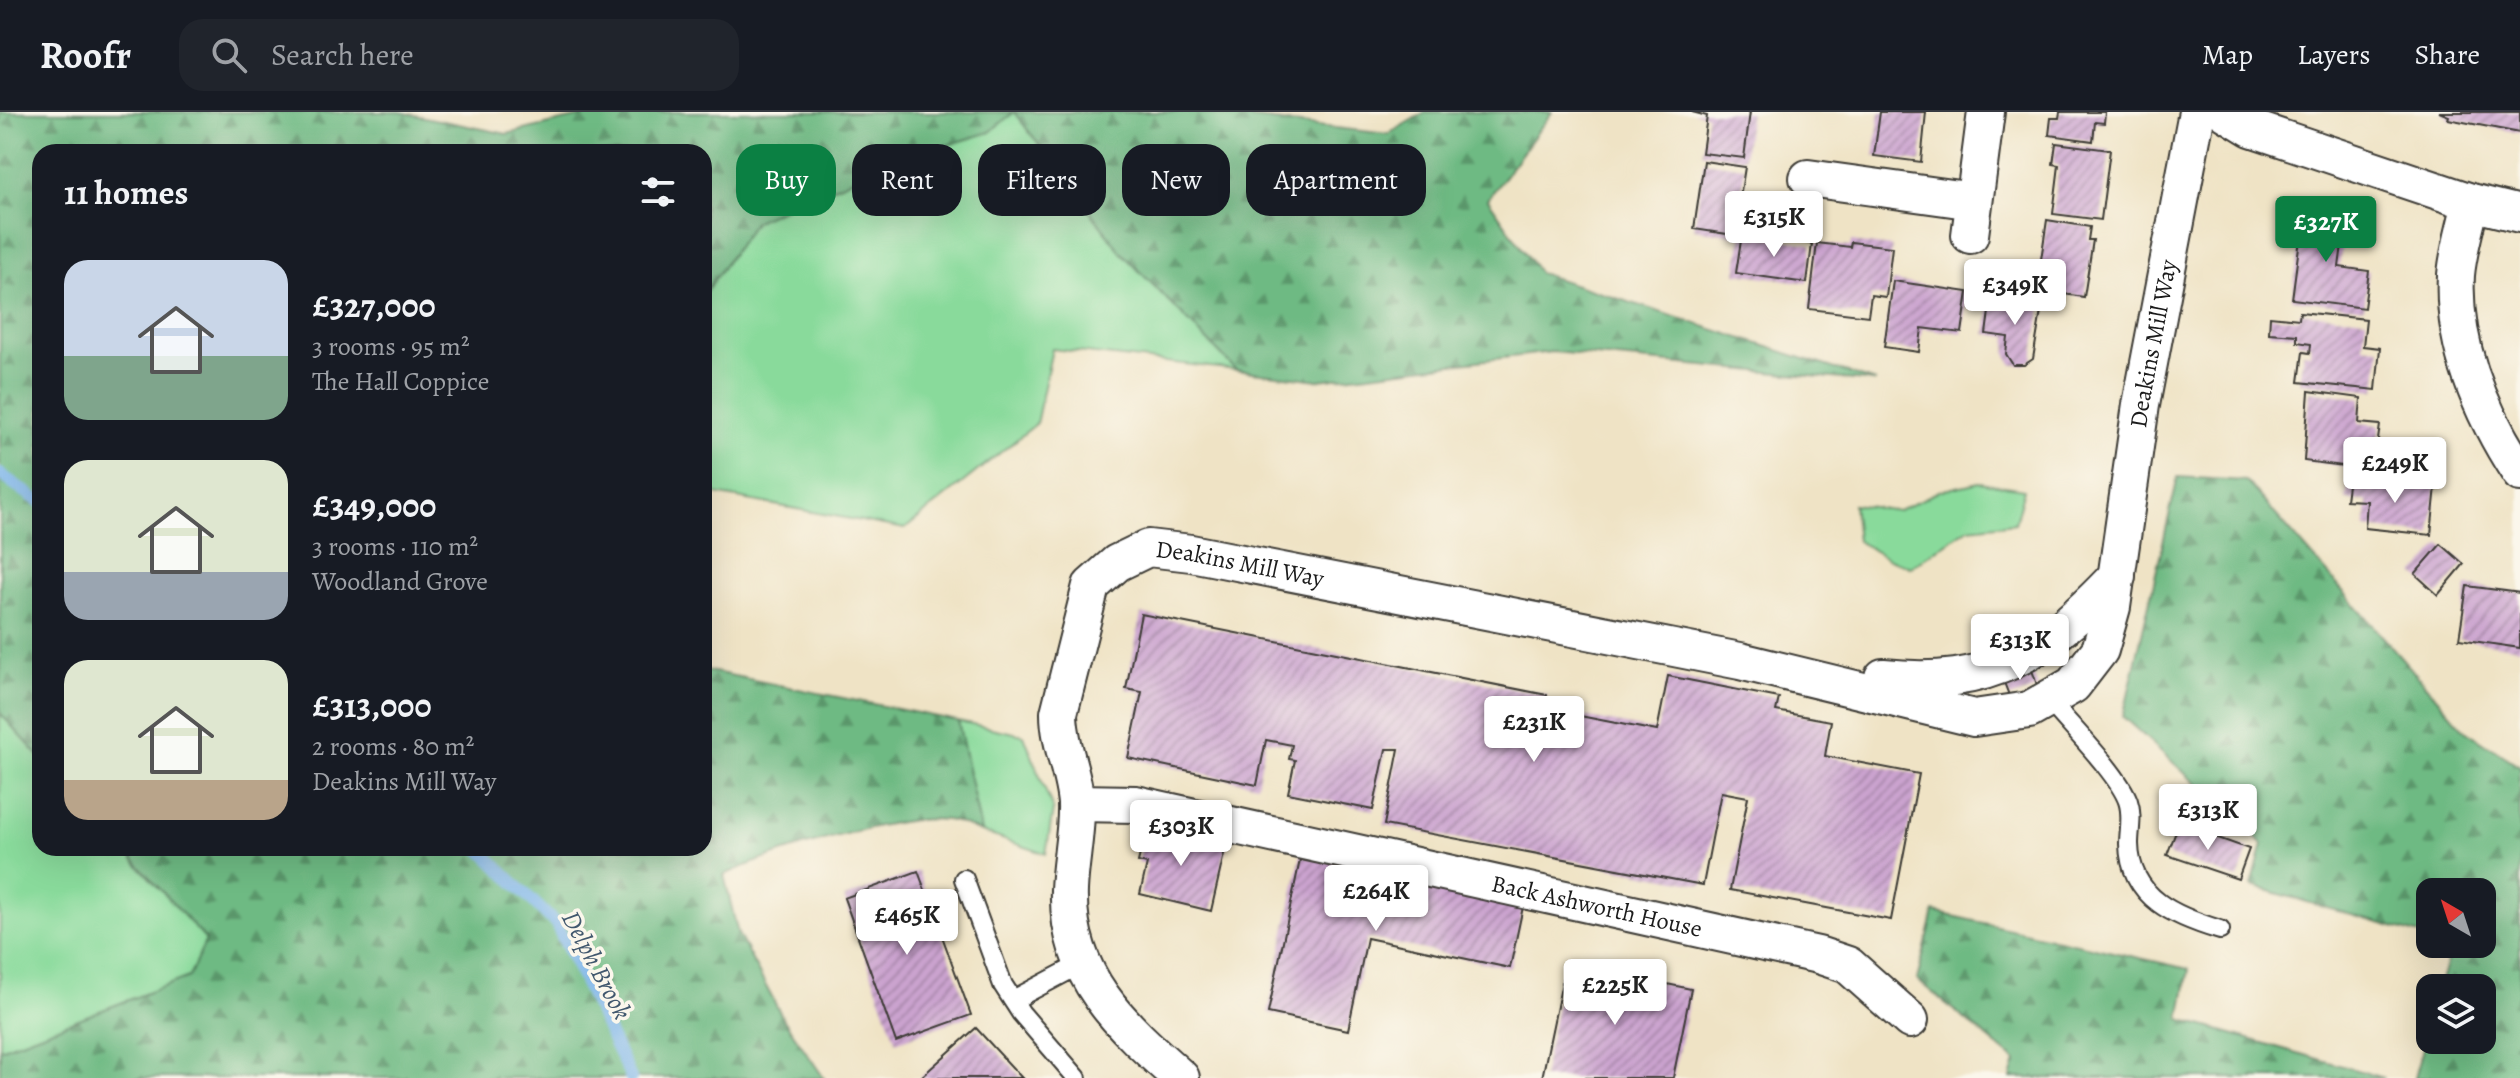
<!DOCTYPE html>
<meta charset="utf-8">
<style>
body{margin:0;font-family:Alegreya,serif;background:#20242c;color:#f1f3f6;height:100vh;display:flex;flex-direction:column;font-size:30px;white-space:nowrap}
*{box-sizing:border-box;margin:0}
p{font-size:26px;color:#9ea1a6}
.icon{flex:none;width:44px;height:44px;fill:none;stroke:currentColor;stroke-width:2;stroke-linecap:round;stroke-linejoin:round}
.map{position:relative;flex:1;overflow:hidden}
.sheet{position:absolute;left:32px;top:32px;width:680px;height:712px;display:flex;flex-direction:column;background:#171b24;border-radius:24px;box-shadow:0 8px 32px #0002}
.sheet>*{flex:none}
.top-card{position:absolute;left:736px;top:32px;width:760px;height:72px;display:flex;gap:16px}
.needle{width:52px;rotate:321deg}
.fabs{position:absolute;left:2416px;top:766px;display:grid;gap:16px}
.fabs a{display:grid;place-items:center;width:80px;height:80px;border-radius:16px;background:#171b24;box-shadow:0 8px 32px #0002;font-size:40px}
.price{position:absolute;translate:-50% -68px;padding:0 18px;border-radius:8px;background:#fff;color:#222;font-size:26px;line-height:52px;filter:drop-shadow(0 2px 4px #0008)}
.price::after{content:'';position:absolute;left:50%;top:48px;width:24px;height:18px;margin-left:-12px;background:inherit;clip-path:polygon(0 0,100% 0,50% 100%)}
.price.on{background:#0b8043;color:#fff}
ul{padding:0;list-style:none}
li{display:flex;align-items:center;gap:24px;height:200px;padding:0 32px}
li span{display:grid;place-items:center;flex:none;width:224px;height:160px;border-radius:24px;color:#555}
li>.icon{margin-inline-start:auto}
span .icon{width:96px;height:96px;fill:#fffc;stroke-width:1}
li b{font-size:34px}
h2{display:flex;justify-content:space-between;align-items:center;height:96px;padding:0 32px;font-size:34px}
.chip{padding:0 28px;border-radius:24px;background:#171b24;box-shadow:0 8px 32px #0002;font-size:28px;line-height:72px}
.chip.on{background:#0b8043;color:#fff}
header{display:flex;align-items:center;gap:48px;box-sizing:border-box;height:112px;padding:0 40px;background:#171b24;border-bottom:2px solid #363941}
header strong{font-size:38px}
nav{display:flex;gap:44px;margin-inline-start:auto;font-size:28px}
.search{width:560px;height:72px;background:#20242c;display:flex;align-items:center;gap:20px;box-sizing:border-box;padding:0 28px;border-radius:24px;color:#9ea1a6;font-size:30px}
.map>svg:first-child{display:block}
.green{fill:#89da9b;stroke:#527b5c;stroke-width:2}
.forest{fill:url(#forest-firs);stroke:#456b50;stroke-width:2}
.lines{fill:none;stroke-linecap:round;stroke-linejoin:round}
.stream{stroke:#78b2e9;stroke-width:12}
.building{fill:url(#building-hatch)}
.service-casing{stroke:#3c3a35;stroke-width:22}
.minor-casing{stroke:#3c3a35;stroke-width:40}
.service{stroke:#fff;stroke-width:18}
.minor{stroke:#fff;stroke-width:36}
.labels{text-anchor:middle;stroke-width:7;stroke-linejoin:round;paint-order:stroke}
.street-label{font-size:24px;fill:#1c1c1c;stroke:#fbf7ec}
.water-label{font-size:26px;font-style:italic;fill:#41586e;stroke:#fbf7ec}
</style>
<header>
<strong>Roofr</strong>
<div class="search"><svg class="icon" aria-label="search" viewBox="0 0 24 24"><circle cx="10" cy="10" r="6"/><path d="M15 15l6 6"/></svg>Search here</div>
<nav><a>Map</a><a>Layers</a><a>Share</a></nav>
</header>
<div class="map">
<svg width="2520" height="966" viewBox="0 0 2520 966">
<defs>
<pattern id="forest-firs" width="22" height="20" patternUnits="userSpaceOnUse" patternTransform="scale(2)"><rect width="22" height="20" fill="#6eba83"/><path d="M5 1l3.5 6h-7zM16 11l3.5 6h-7z" fill="#5a966a"/></pattern>
<pattern id="building-hatch" width="6" height="6" patternUnits="userSpaceOnUse" patternTransform="scale(2)"><rect width="6" height="6" fill="#cba3cf"/><path d="M-1 1l2-2M0 6l6-6M5 7l2-2" fill="none" stroke="#a484a7"/></pattern>
</defs>
<rect width="100%" height="100%" fill="#fbf7ec"/>
<filter id="ink" filterUnits="userSpaceOnUse"><feTurbulence type="fractalNoise" baseFrequency=".0125" numOctaves="2"/><feDisplacementMap in="SourceGraphic" scale="16" xChannelSelector="R" yChannelSelector="G"/><feConvolveMatrix kernelMatrix="1 2 1 2 8 2 1 2 1" color-interpolation-filters="sRGB"/></filter>
<filter id="wash" filterUnits="userSpaceOnUse"><feTurbulence type="fractalNoise" baseFrequency=".006" numOctaves="4" result="noise"/><feDisplacementMap in="SourceGraphic" scale="32" xChannelSelector="R" yChannelSelector="G"/><feGaussianBlur stdDeviation="1.8" result="paint"/><feColorMatrix in="noise" values="0 0 0 0 0 0 0 0 0 0 0 0 0 0 0 0 0 1.4 0 .05"/><feComposite in="paint" operator="in"/></filter>
<g filter="url(#wash)">
<rect width="100%" height="100%" fill="#efe3c5"/>
<!-- green -->
<g class="green">
<path d="M1014 0 1121 140 1236 258 1052 237 1036 312 905 417 704 380V182L755 109 889 51 990 20Z"/>
<path d="M1979 370 2024 377 2015 411 1969 416 1911 455 1889 447 1857 429 1853 392 1898 399 1939 379Z"/>
<path d="M0 601 40 645V736H123L206 828 189 865 0 937Z"/>
<path d="M958 609 1024 623 1053 698 1046 742 981 720Z"/>
</g>
<!-- forest -->
<g class="forest">
<path d="M0 0H400L507 22 601 0H1194L1388 22 1425 0H1552L1488 87 1539 161 1876 270 1552 240 1319 268 1236 258 1121 140 1014 0 990 20 889 51 755 109 704 182V40H40V645L0 601Z"/>
<path d="M2178 365 2246 369 2465 618 2520 654V966H2415L2430 910V928H2482V876H2439L2452 832H2482V780H2430V826L2252 774 2263 732 2123 605Z"/>
<path d="M704 558 958 609 981 720C970 716 958 709 946 708 895 701 772 742 724 763L738 822 784 908 824 966H0V937L189 865 206 828 123 736H704Z"/>
<path d="M1934 800 2189 857 2180 907 2384 966H2011L2016 949 1917 868Z"/>
</g>
<g class="lines">
<!-- stream -->
<g class="stream">
<path d="M0 362 40 390"/>
<path d="M479 736 556 812 631 966"/>
</g>
</g>
<g id="blocks">
<!-- building -->
<g class="building">
<path d="M1692 0H1750L1744 46 1702 41 1707 4Z"/>
<path d="M1880 0H1926L1921 50 1874 44Z"/>
<path d="M2060 0H2105L2104 11 2095 10 2093 29 2049 23 2051 6H2059Z"/>
<path d="M2439 0H2520V21L2448 7 2449 4Z"/>
<path d="M2056 31 2110 38 2101 108 2053 102 2059 53 2053 52Z"/>
<path d="M1704 49 1745 55 1734 123 1694 117Z"/>
<path d="M2304 97 2346 103 2339 155 2369 159 2364 196 2292 187Z"/>
<path d="M2047 108 2090 115 2088 128H2093L2084 185 2044 179 2048 156 2040 154Z"/>
<path d="M1742 122 1812 132 1807 171 1736 161Z"/>
<path d="M1851 130 1892 135 1886 185 1871 183 1868 204 1809 197 1817 131 1850 135Z"/>
<path d="M1893 169 1968 180 1962 221 1922 216 1919 240 1884 235Z"/>
<path d="M1991 185 2042 193 2033 247 2024 253H2013L2006 242 2008 225 1986 222Z"/>
<path d="M2300 200 2366 207 2363 234 2380 236 2376 278 2299 270 2303 240 2310 241 2311 232 2297 230V223L2269 221 2270 204 2299 207Z"/>
<path d="M2309 279 2361 286 2359 311 2380 313 2374 358 2304 349Z"/>
<path d="M2349 365 2436 374 2431 423 2365 416 2367 389 2346 388Z"/>
<path d="M2441 432 2464 452 2438 483 2415 462Z"/>
<path d="M2467 474 2520 481V536L2459 527Z"/>
<path d="M1141 502 1547 583 1544 597 1657 619 1668 564 1779 586 1776 599 1831 609 1825 644 1919 662 1891 808 1730 778 1748 685 1721 680 1703 773 1384 713 1399 637H1386L1373 698 1288 681 1295 648 1289 647 1292 633 1266 628 1257 673 1128 646 1142 580 1126 577Z"/>
<path d="M2031 555 2038 576 2010 586 2002 565Z"/>
<path d="M2179 712 2249 737 2238 767 2167 743Z"/>
<path d="M1147 714 1226 733 1211 799 1140 782 1147 752 1138 750Z"/>
<path d="M1301 743 1524 790 1510 856 1367 826 1348 918 1268 901Z"/>
<path d="M918 759 971 903 896 930 844 786Z"/>
<path d="M1566 851 1691 877 1673 966H1542Z"/>
<path d="M976 916 1022 966H920Z"/>
</g>
</g>
</g>
<g filter="url(#ink)">
<use href="#blocks" fill-opacity="0" stroke="#3c3a35" stroke-width="2"/>
<g class="lines">
<!-- service casing -->
<g class="service-casing">
<g id="service">
<path d="M2048 587C2068 612 2118 661 2128 689 2133 703 2129 718 2129 732 2130 787 2177 805 2220 818"/>
<path d="M964 767 1003 873 1021 901 1077 966"/>
<path d="M1013 888 1081 852"/>
</g>
</g>
<!-- minor casing -->
<g class="minor-casing">
<g id="minor">
<path d="M2225 0 2251 16 2471 90 2520 102"/>
<path d="M1808 66 1974 89"/>
<path d="M2471 90C2466 114 2458 139 2456 163 2452 234 2482 303 2520 361"/>
<path d="M1970 123 1986 0"/>
<path d="M1883 565C1992 577 2045 540 2117 464"/>
<path id="s1" d="M1076 691 1136 692 1818 843 1848 853 1910 908"/>
<path id="s2" d="M1181 966C1121 913 1066 864 1069 778 1070 750 1077 720 1076 692 1074 661 1059 633 1059 601L1091 474 1117 451 1148 436 1191 441 1740 549 1974 606 2029 598 2073 573 2100 538 2112 495 2141 293 2197 0"/>
</g>
</g>
<!-- service -->
<use href="#service" class="service"/>
<!-- minor -->
<use href="#minor" class="minor"/>
</g>
</g>
<g class="labels">
<!-- street labels -->
<g class="street-label">
<text dy="8" stroke="none"><textPath href="#s2" startOffset="1912">Deakins Mill Way</textPath></text>
<text dy="8" stroke="none"><textPath href="#s2" startOffset="700">Deakins Mill Way</textPath></text>
<text dy="8" stroke="none"><textPath href="#s1" startOffset="532">Back Ashworth House</textPath></text>
</g>
<!-- water labels -->
<g class="water-label">
<text transform="translate(597 853) rotate(62)" y="9">Delph Brook</text>
</g>
</g>
</svg>
<div class="fabs">
<a><svg class="needle" viewBox="-14 -14 28 28"><path d="M0-13l5 13h-10z" fill="#e53935"/><path d="M0 13l5-13h-10z" fill="#9ea1a6"/></svg></a>
<a><svg class="icon" aria-label="layers" viewBox="0 0 24 24"><path d="M12 4l9 5-9 5-9-5zM3 14l9 5 9-5"/></svg></a>
</div>
<b class="price" style="left:1774px;top:147px">£315K</b>
<b class="price on" style="left:2326px;top:152px">£327K</b>
<b class="price" style="left:2015px;top:215px">£349K</b>
<b class="price" style="left:2395px;top:393px">£249K</b>
<b class="price" style="left:2020px;top:570px">£313K</b>
<b class="price" style="left:1534px;top:652px">£231K</b>
<b class="price" style="left:2208px;top:740px">£313K</b>
<b class="price" style="left:1181px;top:756px">£303K</b>
<b class="price" style="left:1376px;top:821px">£264K</b>
<b class="price" style="left:907px;top:845px">£465K</b>
<b class="price" style="left:1615px;top:915px">£225K</b>
<div class="top-card">
<a class="chip on">Buy</a>
<a class="chip">Rent</a>
<a class="chip">Filters</a>
<a class="chip">New</a>
<a class="chip">Apartment</a>
</div>
<section class="sheet">
<h2>11 homes<svg class="icon" aria-label="filters" viewBox="0 0 24 24"><path d="M4 7h16M4 17h16"/><circle cx="9" cy="7" r="2"/><circle cx="15" cy="17" r="2"/></svg></h2>
<ul>
<li><span style="background:linear-gradient(#c9d6e8 60%,#7fa58c 0)"><svg class="icon" aria-label="home" viewBox="0 0 24 24"><path d="M3 11l9-7 9 7M6 9v11h12V9"/></svg></span><div><b>£327,000</b><p>3 rooms · 95 m²</p><p>The Hall Coppice</p></div></li>
<li><span style="background:linear-gradient(#dfe7d0 70%,#9aa5b1 0)"><svg class="icon" aria-label="home" viewBox="0 0 24 24"><path d="M3 11l9-7 9 7M6 9v11h12V9"/></svg></span><div><b>£349,000</b><p>3 rooms · 110 m²</p><p>Woodland Grove</p></div></li>
<li><span style="background:linear-gradient(#dfe7d0 75%,#b9a48a 0)"><svg class="icon" aria-label="home" viewBox="0 0 24 24"><path d="M3 11l9-7 9 7M6 9v11h12V9"/></svg></span><div><b>£313,000</b><p>2 rooms · 80 m²</p><p>Deakins Mill Way</p></div></li>
</ul>
</section>
</div>
